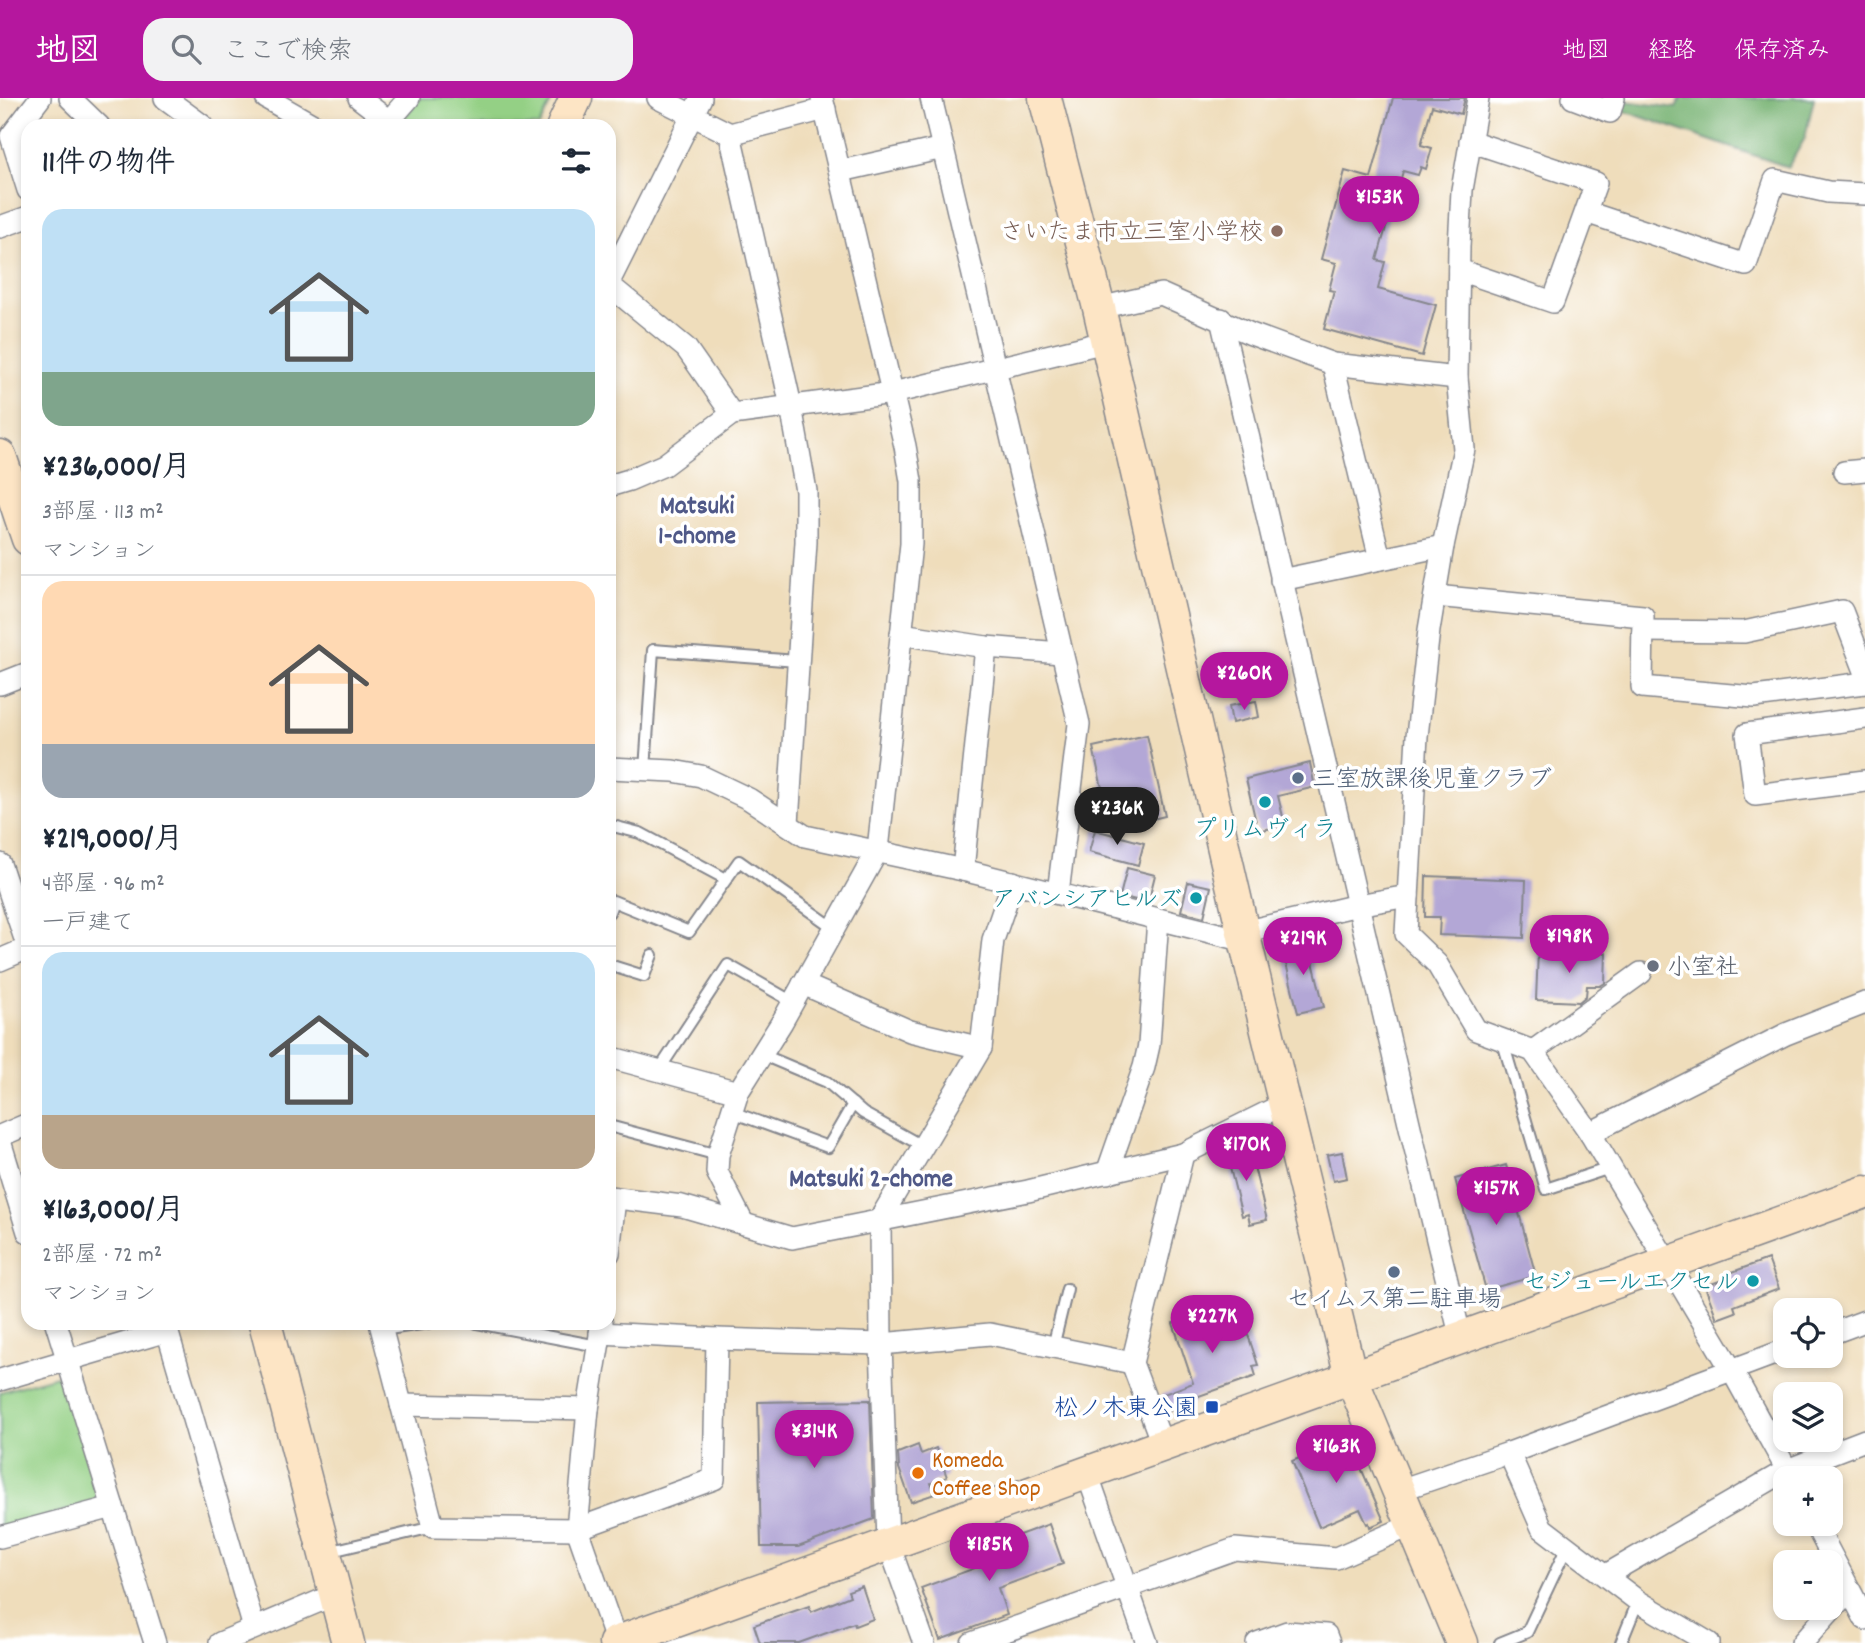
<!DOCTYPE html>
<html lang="ja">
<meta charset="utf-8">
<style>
body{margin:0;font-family:Dekko,"Klee One",sans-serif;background:#f2f2f3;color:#1f2937;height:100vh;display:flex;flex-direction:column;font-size:26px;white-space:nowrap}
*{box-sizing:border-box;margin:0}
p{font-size:23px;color:#747a83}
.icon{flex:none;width:38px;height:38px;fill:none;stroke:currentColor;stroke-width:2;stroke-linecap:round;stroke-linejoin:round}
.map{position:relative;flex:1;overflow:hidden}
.side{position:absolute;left:21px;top:21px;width:595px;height:1211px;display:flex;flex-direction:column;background:#fff;border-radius:21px;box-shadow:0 4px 10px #0003}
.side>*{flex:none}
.buttons{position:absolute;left:1773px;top:1200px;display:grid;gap:14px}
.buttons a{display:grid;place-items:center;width:70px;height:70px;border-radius:14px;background:#fff;box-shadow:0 4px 10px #0003;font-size:35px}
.price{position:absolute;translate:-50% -60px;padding:0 16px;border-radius:24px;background:#b5179e;color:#fff;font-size:23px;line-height:46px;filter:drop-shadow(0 2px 4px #0008)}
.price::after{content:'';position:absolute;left:50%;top:42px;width:21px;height:16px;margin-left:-10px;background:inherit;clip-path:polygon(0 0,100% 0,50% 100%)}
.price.current{background:#222;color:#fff}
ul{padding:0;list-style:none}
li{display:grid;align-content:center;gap:14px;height:371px;padding:0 21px}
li+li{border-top:2px solid #e0e1e3}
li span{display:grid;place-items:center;height:217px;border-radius:21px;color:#555}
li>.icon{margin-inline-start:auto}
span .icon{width:126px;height:126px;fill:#fffc;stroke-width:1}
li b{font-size:30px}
h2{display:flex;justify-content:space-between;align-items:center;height:84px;padding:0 21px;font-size:30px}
header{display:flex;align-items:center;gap:42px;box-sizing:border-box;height:98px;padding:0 35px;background:#b5179e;color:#fff}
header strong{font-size:33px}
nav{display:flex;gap:38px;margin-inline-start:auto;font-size:24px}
.search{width:490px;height:63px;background:#f2f2f3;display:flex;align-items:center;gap:18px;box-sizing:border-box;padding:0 24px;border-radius:21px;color:#747a83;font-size:26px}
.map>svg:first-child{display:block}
.green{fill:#94d085;stroke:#588072;stroke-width:2}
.forest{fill:#77b272;stroke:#497068;stroke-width:2}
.building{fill:#b3a7d6}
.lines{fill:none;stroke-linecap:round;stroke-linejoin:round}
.lane-casing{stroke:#85868c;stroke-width:14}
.street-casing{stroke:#85868c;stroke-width:24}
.secondary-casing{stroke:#85868c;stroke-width:35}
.lane{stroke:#fff;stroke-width:10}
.street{stroke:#fff;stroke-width:21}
.secondary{stroke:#fde5c5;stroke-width:32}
.education-dot{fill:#8d6e63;stroke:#fff;stroke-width:2.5}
.service-dot{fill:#5c6f8a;stroke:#fff;stroke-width:2.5}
.culture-dot{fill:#0f9aa8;stroke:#fff;stroke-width:2.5}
.worship-dot{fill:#6b7280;stroke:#fff;stroke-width:2.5}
.transit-dot{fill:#1a4fb4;stroke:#fff;stroke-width:2.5}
.food-dot{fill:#e8710a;stroke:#fff;stroke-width:2.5}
.labels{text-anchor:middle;stroke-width:7;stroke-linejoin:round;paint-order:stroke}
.education-label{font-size:24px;fill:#785e54;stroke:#fff;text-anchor:end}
.service-label{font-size:24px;fill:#4e5e75;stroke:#fff;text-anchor:start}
.culture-label{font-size:24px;fill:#0d838f;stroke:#fff;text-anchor:end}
.worship-label{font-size:24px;fill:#5b616d;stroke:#fff;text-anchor:start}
.transit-label{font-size:24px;fill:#164399;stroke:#fff;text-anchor:end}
.food-label{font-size:24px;fill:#c56008;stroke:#fff;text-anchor:start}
.neighbourhood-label{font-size:26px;font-weight:bold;fill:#505988;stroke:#fff}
</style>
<header>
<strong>地図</strong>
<div class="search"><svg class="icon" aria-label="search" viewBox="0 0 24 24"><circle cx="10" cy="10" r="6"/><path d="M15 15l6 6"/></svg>ここで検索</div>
<nav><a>地図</a><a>経路</a><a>保存済み</a></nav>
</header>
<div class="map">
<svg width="1865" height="1545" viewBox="0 0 1865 1545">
<rect width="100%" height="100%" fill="#fff"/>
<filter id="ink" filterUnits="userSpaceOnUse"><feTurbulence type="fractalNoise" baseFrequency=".0143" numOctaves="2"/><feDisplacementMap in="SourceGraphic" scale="14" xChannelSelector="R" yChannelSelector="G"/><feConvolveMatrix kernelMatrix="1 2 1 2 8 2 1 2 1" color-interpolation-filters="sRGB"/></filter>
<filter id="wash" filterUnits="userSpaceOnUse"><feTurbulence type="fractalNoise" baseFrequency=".00686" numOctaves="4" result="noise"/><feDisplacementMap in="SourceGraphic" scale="28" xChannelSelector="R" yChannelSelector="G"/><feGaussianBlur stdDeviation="1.57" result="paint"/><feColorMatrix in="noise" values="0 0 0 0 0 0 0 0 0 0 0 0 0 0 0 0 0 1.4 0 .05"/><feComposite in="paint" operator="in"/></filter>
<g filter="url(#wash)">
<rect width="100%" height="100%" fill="#efddbb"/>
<!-- green -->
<g class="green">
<path d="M420 0H553L539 28H397Z"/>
<path d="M60 1277 69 1280 102 1402 0 1432V1294Z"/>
</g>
<!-- forest -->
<path class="forest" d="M1681 0H1814L1805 40 1788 69 1621 12 1626 3 1676 10Z"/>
<g id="blocks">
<!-- building -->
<g class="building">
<path d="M1393 0H1465L1461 16 1432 8 1421 47 1432 50 1426 71 1421 69 1418 77 1403 73 1395 102 1399 103 1396 116 1390 115 1377 162 1385 164 1378 191 1436 207 1422 258 1324 231 1334 193 1329 192 1336 165 1321 161 1345 73 1371 80Z"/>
<path d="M1256 603 1259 619 1232 625 1229 608Z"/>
<path d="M1147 637 1165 718 1111 731 1093 649Z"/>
<path d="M1310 665 1315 689 1278 698 1285 727 1258 733 1246 681Z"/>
<path d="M1095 732 1144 745 1138 767 1089 754Z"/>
<path d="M1127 770 1155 777 1148 805 1120 798Z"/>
<path d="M1426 778 1526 782 1524 840 1439 837 1440 819H1425Z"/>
<path d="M1188 784 1211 789 1204 819 1181 813Z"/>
<path d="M1308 843 1324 909 1298 915 1282 849Z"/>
<path d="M1538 853 1606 855 1605 885 1600 888H1587L1586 898 1579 904 1536 902Z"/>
<path d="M1248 1044 1267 1122 1250 1126 1248 1116 1242 1118 1225 1050Z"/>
<path d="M1342 1054 1347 1080 1333 1083 1327 1057Z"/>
<path d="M1506 1067 1536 1178 1486 1192 1455 1081Z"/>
<path d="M1768 1161 1779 1191 1734 1208 1736 1214 1717 1221 1705 1188 1728 1180 1727 1176Z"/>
<path d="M1231 1205 1242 1236 1247 1234 1258 1267 1253 1268 1256 1278 1193 1300 1195 1304 1167 1314 1161 1297 1193 1285 1173 1225Z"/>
<path d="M870 1302 874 1421 798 1449H761L758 1304Z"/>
<path d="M1348 1340 1384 1423 1370 1429 1369 1425 1367 1426 1360 1411 1319 1429 1292 1363Z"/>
<path d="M918 1347 921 1356 936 1350 947 1379 931 1385 935 1396 911 1404 899 1370 898 1355Z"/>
<path d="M1049 1426 1063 1466 998 1490 1007 1517 940 1542 921 1490 1005 1459 1000 1444Z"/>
<path d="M862 1488 873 1521 855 1528 854 1525 799 1545H760L754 1527 809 1508 811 1514 850 1498 848 1493Z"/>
</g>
</g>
</g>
<g filter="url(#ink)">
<use href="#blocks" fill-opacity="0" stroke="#85868c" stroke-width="2"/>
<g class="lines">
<!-- lane casing -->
<g class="lane-casing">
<g id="lane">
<path d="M645 672 653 552 797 563"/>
<path d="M609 727 640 735 726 781"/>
<path d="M609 814 613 803 689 834 739 763 834 830"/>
<path d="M609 867 644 878 652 857"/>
<path d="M1502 941 1546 1091 1610 1070"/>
<path d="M763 957 827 984 863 1015 924 1049"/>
<path d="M659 972 728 867 793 904"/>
<path d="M732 1014 828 1049 853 1006"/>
<path d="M609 1028 718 1057"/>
<path d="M477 1225 598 1248"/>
<path d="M382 1232 428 1225"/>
<path d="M1053 1249 1067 1191"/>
<path d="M327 1454 433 1429"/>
<path d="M1500 1545 1527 1534 1567 1449"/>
<path d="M1621 1545 1638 1503"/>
</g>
</g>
<!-- street casing -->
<g class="street-casing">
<g id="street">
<path d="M70 0 99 28"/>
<path d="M165 0 203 28"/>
<path d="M266 0 315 28"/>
<path d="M359 0 389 23 409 0"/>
<path d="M658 0 730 36 825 11"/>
<path d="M931 0 943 50"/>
<path d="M1478 0 1462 92 1459 149 1457 280 1464 351 1443 448 1429 532 1417 638 1406 836 1437 866 1476 932 1533 953 1590 1035 1731 1271 1792 1381"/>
<path d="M1573 0 1610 14 1614 0"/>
<path d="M730 36 791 308 806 393V444L788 725"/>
<path d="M841 73 943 50 1079 626 1058 795"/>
<path d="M28 92 11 38 40 0"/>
<path d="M1586 114 1746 167 1775 82 1828 94 1865 96"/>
<path d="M0 129 28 119"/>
<path d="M1459 172 1553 204 1596 85 1470 43"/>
<path d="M609 184 701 0"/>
<path d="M609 187 686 250 732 316"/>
<path d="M1099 210 1161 196 1251 236 1333 266 1457 280"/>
<path d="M1221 221 1413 1042 1461 1241"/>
<path d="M1333 266 1380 461"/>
<path d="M1844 374 1865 372"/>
<path d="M609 388 629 382 664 367 732 316 893 295 1105 244"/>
<path d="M1281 482 1443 448"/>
<path d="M1435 498 1643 518 1642 589 1754 599 1865 585"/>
<path d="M1643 533 1744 534 1842 513 1865 573"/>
<path d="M901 536 986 549 1061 555"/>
<path d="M0 586 28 575"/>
<path d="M1865 620 1747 636 1755 697 1865 683"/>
<path d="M609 670 673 673 701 678 749 701 805 738 963 772 1246 843"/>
<path d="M0 766 28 850 0 862"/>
<path d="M963 772 986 549"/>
<path d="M1243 834 1358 807 1408 798"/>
<path d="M803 886 910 933 981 950"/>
<path d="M1533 953 1641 875"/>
<path d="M609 959 738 994"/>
<path d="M1590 1035 1786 936 1865 905"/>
<path d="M0 1038 28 1026"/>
<path d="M0 1043 28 1134"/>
<path d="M1107 1075 1144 969 1149 947 1158 821"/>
<path d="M609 1099 682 1108 792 1140 1028 1093 1183 1056 1284 1006"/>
<path d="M743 1125 717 1074 718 1057 738 994 782 924 878 752 911 446V383L905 348 822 0"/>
<path d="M609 1155 615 1100"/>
<path d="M56 1225 155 1545"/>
<path d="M165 1225 254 1530"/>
<path d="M380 1225 433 1429 577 1431 714 1381 717 1241"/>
<path d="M602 1225 588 1311 577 1431 617 1545"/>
<path d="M600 1235 717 1241 881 1246 990 1236 1132 1265"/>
<path d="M1830 1236 1865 1223"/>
<path d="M0 1282 167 1233"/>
<path d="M401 1307 588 1311"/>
<path d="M1163 1348 1132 1265 1183 1056"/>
<path d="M1509 1355 1542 1430 1638 1503 1709 1545"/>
<path d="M1087 1375 1147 1545"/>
<path d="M1400 1392 1509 1355 1785 1252"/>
<path d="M1815 1426 1865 1521"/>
<path d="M0 1439 113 1409"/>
<path d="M1606 1477 1787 1372 1865 1342"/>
<path d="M220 1545 334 1497"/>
<path d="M924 1545 888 1444 881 1246 880 1121 981 950 993 842 1013 784"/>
<path d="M972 1545 1235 1451 1336 1460 1414 1426"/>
<path d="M1257 1545 1287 1534 1326 1537 1329 1545"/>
<path d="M1802 1545 1849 1492"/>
</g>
</g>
<!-- secondary casing -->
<g class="secondary-casing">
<g id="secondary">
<path d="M1045 0 1099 210 1243 834 1351 1279 1462 1545"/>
<path d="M563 28 576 0"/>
<path d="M0 358 28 441"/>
<path d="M265 1225 348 1545"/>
<path d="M615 1545C1031 1392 1449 1245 1865 1094"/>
</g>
</g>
<!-- lane -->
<use href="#lane" class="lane"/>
<!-- street -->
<use href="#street" class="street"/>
<!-- secondary -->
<use href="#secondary" class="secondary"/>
</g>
</g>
<!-- markers -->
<circle class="education-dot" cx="1277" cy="133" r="7"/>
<g class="service-dot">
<circle cx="1298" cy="680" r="7"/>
<circle cx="1394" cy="1174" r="7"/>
</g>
<g class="culture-dot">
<circle cx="1265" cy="704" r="7"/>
<circle cx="1196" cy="800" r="7"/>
<circle cx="1753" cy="1183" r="7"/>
</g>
<circle class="worship-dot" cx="1653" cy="868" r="7"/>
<rect class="transit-dot" x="1205" y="1302" width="14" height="14" rx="3.5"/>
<circle class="food-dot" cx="918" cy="1375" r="7"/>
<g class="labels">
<!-- education labels -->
<g class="education-label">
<text x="1263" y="141">さいたま市立三室小学校</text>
</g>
<!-- service labels -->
<g class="service-label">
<text x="1312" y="688">三室放課後児童クラブ</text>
<text x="1394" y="1208" text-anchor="middle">セイムス第二駐車場</text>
</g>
<!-- culture labels -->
<g class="culture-label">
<text x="1265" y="738" text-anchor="middle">プリムヴィラ</text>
<text x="1182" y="808">アバンシアヒルズ</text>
<text x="1739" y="1191">セジュールエクセル</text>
</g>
<!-- worship labels -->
<g class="worship-label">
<text x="1667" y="876">小室社</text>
</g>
<!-- transit labels -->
<g class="transit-label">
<text x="1198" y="1317">松ノ木東公園</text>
</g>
<!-- food labels -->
<g class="food-label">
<text x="932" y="1369">Komeda<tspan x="932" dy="28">Coffee Shop</tspan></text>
</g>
<!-- neighbourhood labels -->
<g class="neighbourhood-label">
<text x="697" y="415">Matsuki<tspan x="697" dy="30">1-chome</tspan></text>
<text x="871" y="1088">Matsuki 2-chome</text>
</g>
</g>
</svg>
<div class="buttons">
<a><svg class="icon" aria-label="locate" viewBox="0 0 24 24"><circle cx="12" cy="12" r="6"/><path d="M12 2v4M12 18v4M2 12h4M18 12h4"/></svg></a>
<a><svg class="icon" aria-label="layers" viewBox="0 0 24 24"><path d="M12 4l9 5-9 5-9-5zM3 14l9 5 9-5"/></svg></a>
<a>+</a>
<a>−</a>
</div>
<b class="price" style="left:1379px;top:138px">¥153K</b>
<b class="price" style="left:1244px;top:614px">¥260K</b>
<b class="price current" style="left:1117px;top:749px">¥236K</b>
<b class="price" style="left:1569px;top:877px">¥198K</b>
<b class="price" style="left:1303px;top:879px">¥219K</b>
<b class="price" style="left:1246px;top:1085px">¥170K</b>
<b class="price" style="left:1496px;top:1129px">¥157K</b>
<b class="price" style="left:1212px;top:1257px">¥227K</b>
<b class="price" style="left:814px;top:1372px">¥314K</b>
<b class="price" style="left:1336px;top:1387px">¥163K</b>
<b class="price" style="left:989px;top:1485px">¥185K</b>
<section class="side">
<h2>11件の物件<svg class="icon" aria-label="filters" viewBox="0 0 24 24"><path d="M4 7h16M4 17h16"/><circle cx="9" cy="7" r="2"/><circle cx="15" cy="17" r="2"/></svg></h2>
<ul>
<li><span style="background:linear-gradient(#bfe0f5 75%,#7fa58c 0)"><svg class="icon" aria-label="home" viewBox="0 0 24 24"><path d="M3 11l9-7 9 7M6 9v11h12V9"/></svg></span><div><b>¥236,000/月</b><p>3部屋 · 113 m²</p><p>マンション</p></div></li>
<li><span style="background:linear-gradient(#ffd9b3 75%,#9aa5b1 0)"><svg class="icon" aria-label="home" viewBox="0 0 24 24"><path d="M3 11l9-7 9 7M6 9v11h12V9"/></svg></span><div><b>¥219,000/月</b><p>4部屋 · 96 m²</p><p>一戸建て</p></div></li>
<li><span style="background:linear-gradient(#bfe0f5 75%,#b9a48a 0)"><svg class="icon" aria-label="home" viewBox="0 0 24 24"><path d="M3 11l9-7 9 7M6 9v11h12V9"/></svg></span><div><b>¥163,000/月</b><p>2部屋 · 72 m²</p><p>マンション</p></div></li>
</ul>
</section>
</div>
